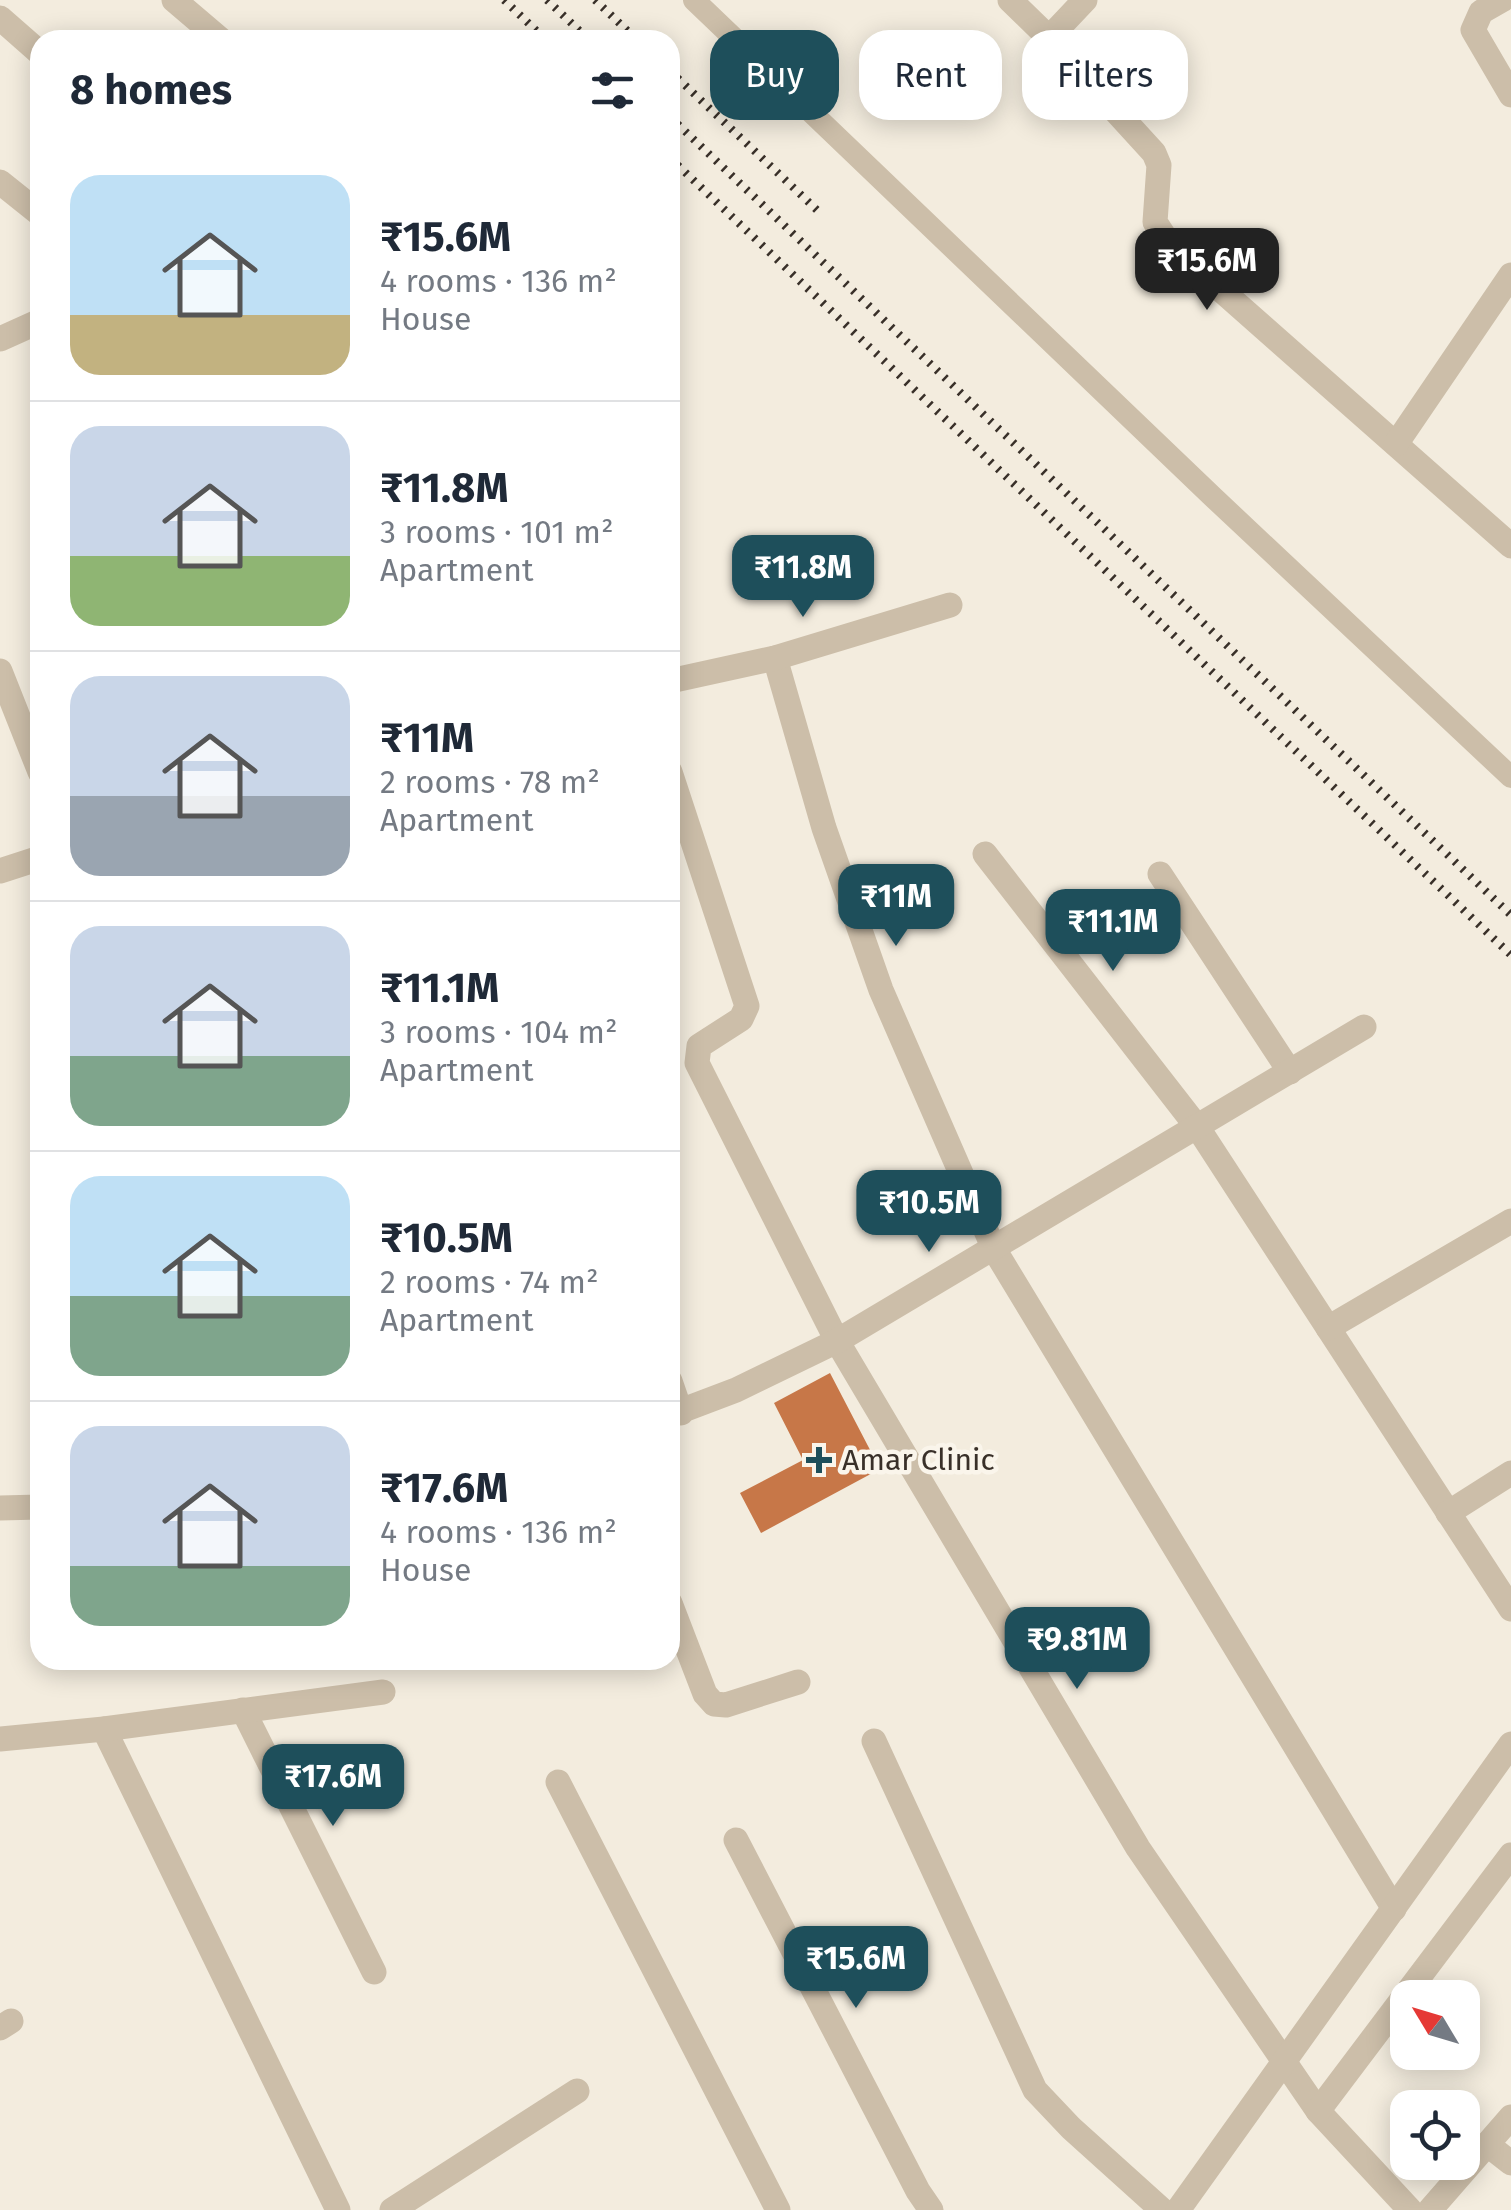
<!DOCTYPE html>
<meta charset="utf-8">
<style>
body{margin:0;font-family:"Fira Sans",sans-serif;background:#f2f2f3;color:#1f2937;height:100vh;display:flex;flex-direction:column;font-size:38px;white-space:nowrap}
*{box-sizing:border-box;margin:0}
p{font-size:32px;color:#747a83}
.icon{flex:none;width:55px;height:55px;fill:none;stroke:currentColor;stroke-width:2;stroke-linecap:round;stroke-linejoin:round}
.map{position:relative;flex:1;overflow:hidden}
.panel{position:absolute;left:30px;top:30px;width:650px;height:1640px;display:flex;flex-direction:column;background:#fff;border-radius:30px;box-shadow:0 5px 25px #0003}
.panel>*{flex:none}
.banner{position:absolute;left:710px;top:30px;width:650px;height:90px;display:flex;gap:20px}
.needle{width:65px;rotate:308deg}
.fabs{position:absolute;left:1390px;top:1980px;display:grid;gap:20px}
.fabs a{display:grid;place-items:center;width:90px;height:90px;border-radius:20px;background:#fff;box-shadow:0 5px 25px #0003;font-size:50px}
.price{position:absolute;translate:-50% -85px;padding:0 22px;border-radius:20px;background:#1e4f5b;color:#fff;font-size:32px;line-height:65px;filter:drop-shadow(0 2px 5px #0008)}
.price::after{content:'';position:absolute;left:50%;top:60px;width:30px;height:22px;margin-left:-15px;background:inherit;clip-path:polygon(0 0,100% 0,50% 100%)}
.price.current{background:#222;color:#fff}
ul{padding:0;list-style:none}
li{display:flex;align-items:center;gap:30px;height:250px;padding:0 40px}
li+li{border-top:2px solid #e0e1e3}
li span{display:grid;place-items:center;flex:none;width:280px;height:200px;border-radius:30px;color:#555}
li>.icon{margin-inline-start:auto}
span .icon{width:120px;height:120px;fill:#fffc;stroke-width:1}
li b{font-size:42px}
h2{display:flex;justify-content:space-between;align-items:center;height:120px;padding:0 40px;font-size:42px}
.chip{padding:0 35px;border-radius:30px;background:#fff;box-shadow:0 5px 25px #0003;font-size:35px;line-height:90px}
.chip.current{background:#1e4f5b;color:#fff}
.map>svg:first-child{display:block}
.building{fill:#c77748}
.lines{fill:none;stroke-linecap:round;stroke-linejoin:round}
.lane{stroke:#ccbea9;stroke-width:22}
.street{stroke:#ccbea9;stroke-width:25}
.rail{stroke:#393029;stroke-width:8;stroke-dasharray:2.5 8;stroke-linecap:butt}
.poi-dot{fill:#1e4f5b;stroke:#faf5eb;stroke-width:4}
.labels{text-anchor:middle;stroke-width:9;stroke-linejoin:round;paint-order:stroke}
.poi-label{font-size:30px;fill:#393029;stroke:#faf5eb;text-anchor:start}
</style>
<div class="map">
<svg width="1511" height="2210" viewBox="0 0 1511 2210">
<rect width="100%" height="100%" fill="#f3ecde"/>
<!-- building -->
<path class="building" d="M830 1373 880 1469 761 1533 740 1493 803 1460 774 1403Z"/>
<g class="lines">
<!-- lane -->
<path class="lane" d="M694 0 1214 498 1511 777"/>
<!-- street -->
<g class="street">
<path d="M174 0 221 40"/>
<path d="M1010 0 1049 38 1154 153 1159 165 1155 222 1170 245 1511 546"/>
<path d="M1502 0 1481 12 1473 30 1511 95"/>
<path d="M0 18 40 53"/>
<path d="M1049 38 1085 0"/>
<path d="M0 182 40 214"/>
<path d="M0 339 40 321"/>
<path d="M1396 444 1511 275"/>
<path d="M775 658 824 828 881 990 994 1249 1394 1909"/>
<path d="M0 671 40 772"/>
<path d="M670 681 775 658 950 605"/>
<path d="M670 772 747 1006 741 1019 699 1046 697 1063 837 1341 1138 1848 1318 2111 1410 2210"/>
<path d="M985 854 1198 1128 1511 1609"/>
<path d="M0 871 40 858"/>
<path d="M1160 874 1290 1072"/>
<path d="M1328 1328 1511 1221"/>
<path d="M670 1381 681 1413"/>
<path d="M670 1415 736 1390 837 1341 1364 1027"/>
<path d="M0 1508 40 1507"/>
<path d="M1448 1513 1511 1473"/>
<path d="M670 1603 705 1694 714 1704 726 1705 798 1682"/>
<path d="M243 1710 374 1972"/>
<path d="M104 1729 338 2210"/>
<path d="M0 1739 104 1729 383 1692"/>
<path d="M874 1741 1035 2090 1071 2128 1162 2210"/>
<path d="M558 1782 778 2210"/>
<path d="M736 1840 918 2191 931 2210"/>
<path d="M0 2028 11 2021"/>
<path d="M1318 2111 1511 1855"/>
<path d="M1488 2145 1511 2163"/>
<path d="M392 2210 577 2091"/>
<path d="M1178 2210 1511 1744"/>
<path d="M1430 2210 1511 2117"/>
</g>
<!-- rail -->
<g class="rail">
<path d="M504 0 546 40"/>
<path d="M547 0 589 40"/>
<path d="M595 0 637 40"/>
<path d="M670 71 817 210"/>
<path d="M670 117 1511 915"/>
<path d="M670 158 1511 955"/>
</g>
</g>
<!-- markers -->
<path class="poi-dot" d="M814 1445h10v10h10v10h-10v10h-10v-10h-10v-10h10z"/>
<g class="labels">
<!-- poi labels -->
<g class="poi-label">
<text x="842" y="1470">Amar Clinic</text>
</g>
</g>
</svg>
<div class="fabs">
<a><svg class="needle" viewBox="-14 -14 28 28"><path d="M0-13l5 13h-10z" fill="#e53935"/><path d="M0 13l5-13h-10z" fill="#747a83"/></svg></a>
<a><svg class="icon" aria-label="locate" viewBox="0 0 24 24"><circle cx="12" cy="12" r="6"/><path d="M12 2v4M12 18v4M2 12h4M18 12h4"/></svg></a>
</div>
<b class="price current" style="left:1207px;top:313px">₹15.6M</b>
<b class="price" style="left:803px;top:620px">₹11.8M</b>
<b class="price" style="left:896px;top:949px">₹11M</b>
<b class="price" style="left:1113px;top:974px">₹11.1M</b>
<b class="price" style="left:929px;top:1255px">₹10.5M</b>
<b class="price" style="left:1077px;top:1692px">₹9.81M</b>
<b class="price" style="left:333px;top:1829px">₹17.6M</b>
<b class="price" style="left:856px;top:2011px">₹15.6M</b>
<div class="banner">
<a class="chip current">Buy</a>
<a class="chip">Rent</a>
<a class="chip">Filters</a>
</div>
<section class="panel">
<h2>8 homes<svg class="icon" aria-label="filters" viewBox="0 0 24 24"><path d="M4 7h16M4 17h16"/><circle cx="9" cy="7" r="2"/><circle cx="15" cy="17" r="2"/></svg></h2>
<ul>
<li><span style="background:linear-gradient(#bfe0f5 70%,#c2b280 0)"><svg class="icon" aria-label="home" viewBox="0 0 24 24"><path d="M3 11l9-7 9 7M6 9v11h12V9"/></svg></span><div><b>₹15.6M</b><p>4 rooms · 136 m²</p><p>House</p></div></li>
<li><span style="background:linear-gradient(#c9d6e8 65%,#8fb573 0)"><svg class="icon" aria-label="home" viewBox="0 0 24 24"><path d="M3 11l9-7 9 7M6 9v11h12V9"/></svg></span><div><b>₹11.8M</b><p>3 rooms · 101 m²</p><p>Apartment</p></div></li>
<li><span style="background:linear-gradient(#c9d6e8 60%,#9aa5b1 0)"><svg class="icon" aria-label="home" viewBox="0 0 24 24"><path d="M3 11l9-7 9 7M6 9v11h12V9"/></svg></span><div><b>₹11M</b><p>2 rooms · 78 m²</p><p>Apartment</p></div></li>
<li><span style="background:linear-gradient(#c9d6e8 65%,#7fa58c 0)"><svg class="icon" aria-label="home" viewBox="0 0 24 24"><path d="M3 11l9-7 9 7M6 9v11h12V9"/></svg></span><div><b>₹11.1M</b><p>3 rooms · 104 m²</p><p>Apartment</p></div></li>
<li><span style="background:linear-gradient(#bfe0f5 60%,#7fa58c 0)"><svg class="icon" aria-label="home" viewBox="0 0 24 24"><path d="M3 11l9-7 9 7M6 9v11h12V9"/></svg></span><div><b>₹10.5M</b><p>2 rooms · 74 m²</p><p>Apartment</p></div></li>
<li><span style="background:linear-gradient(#c9d6e8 70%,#7fa58c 0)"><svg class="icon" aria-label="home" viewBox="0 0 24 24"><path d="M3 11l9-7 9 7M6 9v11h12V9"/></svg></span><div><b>₹17.6M</b><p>4 rooms · 136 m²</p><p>House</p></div></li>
</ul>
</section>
</div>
